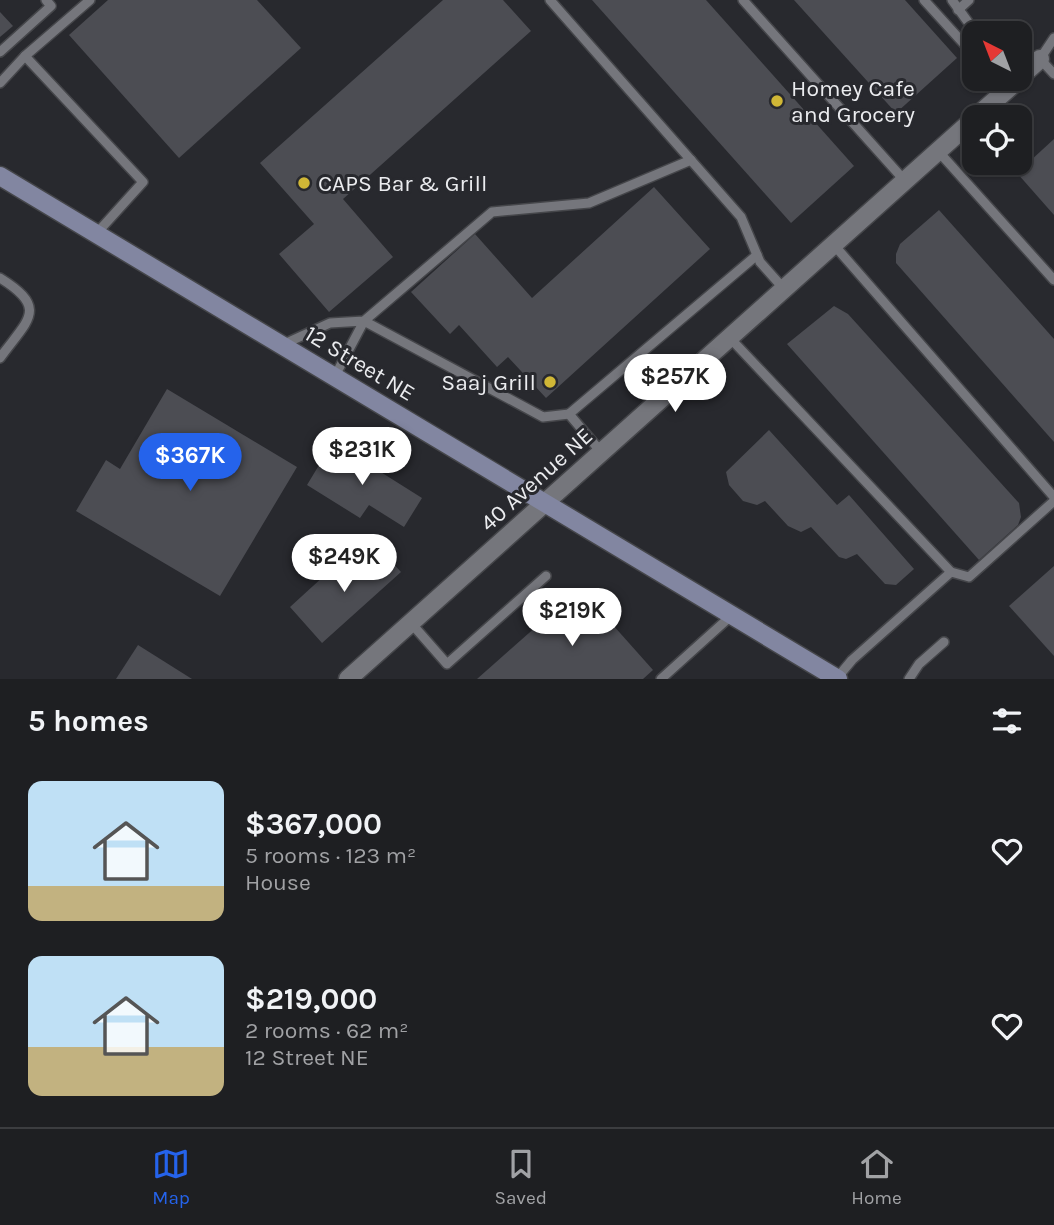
<!DOCTYPE html>
<meta charset="utf-8">
<style>
body{margin:0;font-family:Karla,sans-serif;background:#26272a;color:#f1f3f6;height:100vh;display:flex;flex-direction:column;font-size:26px;white-space:nowrap}
*{box-sizing:border-box;margin:0}
p{font-size:23px;color:#a1a2a5}
.icon{flex:none;width:38px;height:38px;fill:none;stroke:currentColor;stroke-width:2;stroke-linecap:round;stroke-linejoin:round}
.map{position:relative;height:679px;overflow:hidden}
.side{display:flex;flex-direction:column;background:#1e1f22;flex:1}
.side>*{flex:none}
.needle{width:46px;rotate:318deg}
.controls{position:absolute;left:962px;top:21px;display:grid;gap:14px}
.controls a{display:grid;place-items:center;width:70px;height:70px;border-radius:14px;background:#1e1f22;box-shadow:0 2px 5px #0004,0 0 0 2px #3c3d40;font-size:35px}
.price{position:absolute;translate:-50% -60px;padding:0 16px;border-radius:24px;background:#fff;color:#222;font-size:23px;line-height:46px;filter:drop-shadow(0 2px 4px #0008)}
.price::after{content:'';position:absolute;left:50%;top:42px;width:21px;height:16px;margin-left:-10px;background:inherit;clip-path:polygon(0 0,100% 0,50% 100%)}
.price.current{background:#2563eb;color:#fff}
ul{padding:0;list-style:none}
li{display:flex;align-items:center;gap:21px;height:175px;padding:0 28px}
li span{display:grid;place-items:center;flex:none;width:196px;height:140px;border-radius:14px;color:#555}
li>.icon{margin-inline-start:auto}
span .icon{width:84px;height:84px;fill:#fffc;stroke-width:1}
li b{font-size:30px}
h2{display:flex;justify-content:space-between;align-items:center;height:84px;padding:0 28px;font-size:30px}
.tabs{display:flex;justify-content:space-around;align-items:center;height:98px;border-top:2px solid #3c3d40;background:#1e1f22;font-size:19px;color:#a1a2a5}
.tabs a{display:grid;justify-items:center;gap:4px}
.tabs .current{color:#2563eb}
.map>svg:first-child{display:block}
.building{fill:#4c4d53}
.lines{fill:none;stroke-linecap:round;stroke-linejoin:round}
.lane-casing{stroke:#45464a;stroke-width:12}
.street-casing{stroke:#45464a;stroke-width:21}
.secondary-casing{stroke:#45464a;stroke-width:21}
.lane{stroke:#75767c;stroke-width:9}
.street{stroke:#75767c;stroke-width:18}
.secondary{stroke:#8286a1;stroke-width:18}
.poi-dot{fill:#d0b736;stroke:#28292e;stroke-width:2.5}
.labels{text-anchor:middle;stroke-width:6;stroke-linejoin:round;paint-order:stroke}
.poi-label{font-size:23px;fill:#ebecef;stroke:#28292e;text-anchor:start}
.street-label{font-size:23px;fill:#ebecef;stroke:#28292e}
</style>
<div class="map">
<svg width="1054" height="679" viewBox="0 0 1054 679">
<rect width="100%" height="100%" fill="#28292e"/>
<!-- building -->
<g class="building">
<path d="M108 0H257L301 48 179 158 69 35Z"/>
<path d="M443 0H503L531 31 343 199 393 257 329 312 279 254 314 224 260 163Z"/>
<path d="M592 0H706L854 166 791 223Z"/>
<path d="M794 0H905L957 58 896 113Z"/>
<path d="M0 12 13 26 0 37Z"/>
<path d="M1054 139V215L1017 173Z"/>
<path d="M654 187 710 249 546 398 508 357 497 367 459 325 450 334 411 292 475 234 532 298Z"/>
<path d="M939 210 1054 339V442L896 263V254L900 244Z"/>
<path d="M834 306 848 314 1019 503 1021 517 1018 525 979 560 787 344Z"/>
<path d="M167 389 297 467 220 596 76 511 106 460 120 469Z"/>
<path d="M769 430 837 505 849 495 914 569 896 585 885 584 857 554 846 559 839 557 811 527 801 532 788 526 765 501 757 505 743 501 729 485 726 472Z"/>
<path d="M333 442 422 498 404 527 369 505 360 518 307 485Z"/>
<path d="M377 546 401 572 322 643 290 607 336 565 345 575Z"/>
<path d="M1054 566V656L1009 606Z"/>
<path d="M580 588 653 670 643 679H477Z"/>
<path d="M138 645 192 679H116Z"/>
</g>
<g class="lines">
<!-- lane casing -->
<g class="lane-casing">
<g id="lane">
<path d="M550 0 741 217 760 262 784 289"/>
<path d="M743 0 905 181"/>
<path d="M924 0 975 56"/>
<path d="M952 0 976 33"/>
<path d="M958 10 969 0"/>
<path d="M1054 38 1040 59 1054 74"/>
<path d="M0 52 51 6 46 0"/>
<path d="M25 56 90 0"/>
<path d="M995 79 1006 91"/>
<path d="M0 83 25 56 143 182 96 234"/>
<path d="M938 151 1054 280"/>
<path d="M834 245 1054 497"/>
<path d="M0 278C50 309 27 320 0 358"/>
<path d="M730 338 951 572 852 660 837 678"/>
<path d="M282 345 330 323 364 321 492 212 589 203 691 160"/>
<path d="M335 376 364 321 543 417 569 414"/>
<path d="M602 453 569 414 757 255"/>
<path d="M951 572 969 577 1054 501"/>
<path d="M411 623 447 664 546 576"/>
<path d="M661 679 732 615"/>
<path d="M909 679 919 664 944 642"/>
</g>
</g>
<!-- street casing -->
<g class="street-casing">
<g id="street">
<path d="M1020 77 1040 59"/>
<path d="M976 117 1019 79"/>
<path d="M348 679 975 118"/>
</g>
</g>
<!-- secondary casing -->
<g class="secondary-casing">
<path id="secondary" d="M0 176 838 679"/>
</g>
<!-- lane -->
<use href="#lane" class="lane"/>
<!-- street -->
<use href="#street" class="street"/>
<!-- secondary -->
<use href="#secondary" class="secondary"/>
</g>
<!-- markers -->
<g class="poi-dot">
<circle cx="777" cy="101" r="7"/>
<circle cx="304" cy="183" r="7"/>
<circle cx="550" cy="382" r="7"/>
</g>
<g class="labels">
<!-- poi labels -->
<g class="poi-label">
<text x="791" y="96">Homey Cafe<tspan x="791" dy="26">and Grocery</tspan></text>
<text x="318" y="191">CAPS Bar &amp; Grill</text>
<text x="536" y="390" text-anchor="end">Saaj Grill</text>
</g>
<!-- street labels -->
<g class="street-label">
<text transform="translate(360 363) rotate(31)" y="8">12 Street NE</text>
<text transform="translate(536 479) rotate(-42)" y="8">40 Avenue NE</text>
</g>
</g>
</svg>
<div class="controls">
<a><svg class="needle" viewBox="-14 -14 28 28"><path d="M0-13l5 13h-10z" fill="#e53935"/><path d="M0 13l5-13h-10z" fill="#a1a2a5"/></svg></a>
<a><svg class="icon" aria-label="locate" viewBox="0 0 24 24"><circle cx="12" cy="12" r="6"/><path d="M12 2v4M12 18v4M2 12h4M18 12h4"/></svg></a>
</div>
<b class="price" style="left:675px;top:414px">$257K</b>
<b class="price" style="left:362px;top:487px">$231K</b>
<b class="price current" style="left:190px;top:493px">$367K</b>
<b class="price" style="left:344px;top:594px">$249K</b>
<b class="price" style="left:572px;top:648px">$219K</b>
</div>
<section class="side">
<h2>5 homes<svg class="icon" aria-label="filters" viewBox="0 0 24 24"><path d="M4 7h16M4 17h16"/><circle cx="9" cy="7" r="2"/><circle cx="15" cy="17" r="2"/></svg></h2>
<ul>
<li><span style="background:linear-gradient(#bfe0f5 75%,#c2b280 0)"><svg class="icon" aria-label="home" viewBox="0 0 24 24"><path d="M3 11l9-7 9 7M6 9v11h12V9"/></svg></span><div><b>$367,000</b><p>5 rooms · 123 m²</p><p>House</p></div><svg class="icon" aria-label="heart" viewBox="0 0 24 24"><path d="M12 20l-8-8c-3-5 5-10 8-4 3-6 11-1 8 4z"/></svg></li>
<li><span style="background:linear-gradient(#bfe0f5 65%,#c2b280 0)"><svg class="icon" aria-label="home" viewBox="0 0 24 24"><path d="M3 11l9-7 9 7M6 9v11h12V9"/></svg></span><div><b>$219,000</b><p>2 rooms · 62 m²</p><p>12 Street NE</p></div><svg class="icon" aria-label="heart" viewBox="0 0 24 24"><path d="M12 20l-8-8c-3-5 5-10 8-4 3-6 11-1 8 4z"/></svg></li>
</ul>
</section>
<nav class="tabs">
<a class="current"><svg class="icon" aria-label="map" viewBox="0 0 24 24"><path d="M3 6l6-2 6 2 6-2v14l-6 2-6-2-6 2zM9 4v14M15 6v14"/></svg>Map</a>
<a><svg class="icon" aria-label="saved" viewBox="0 0 24 24"><path d="M7 4h10v16l-5-4-5 4z"/></svg>Saved</a>
<a><svg class="icon" aria-label="home" viewBox="0 0 24 24"><path d="M3 11l9-7 9 7M6 9v11h12V9"/></svg>Home</a>
</nav>
